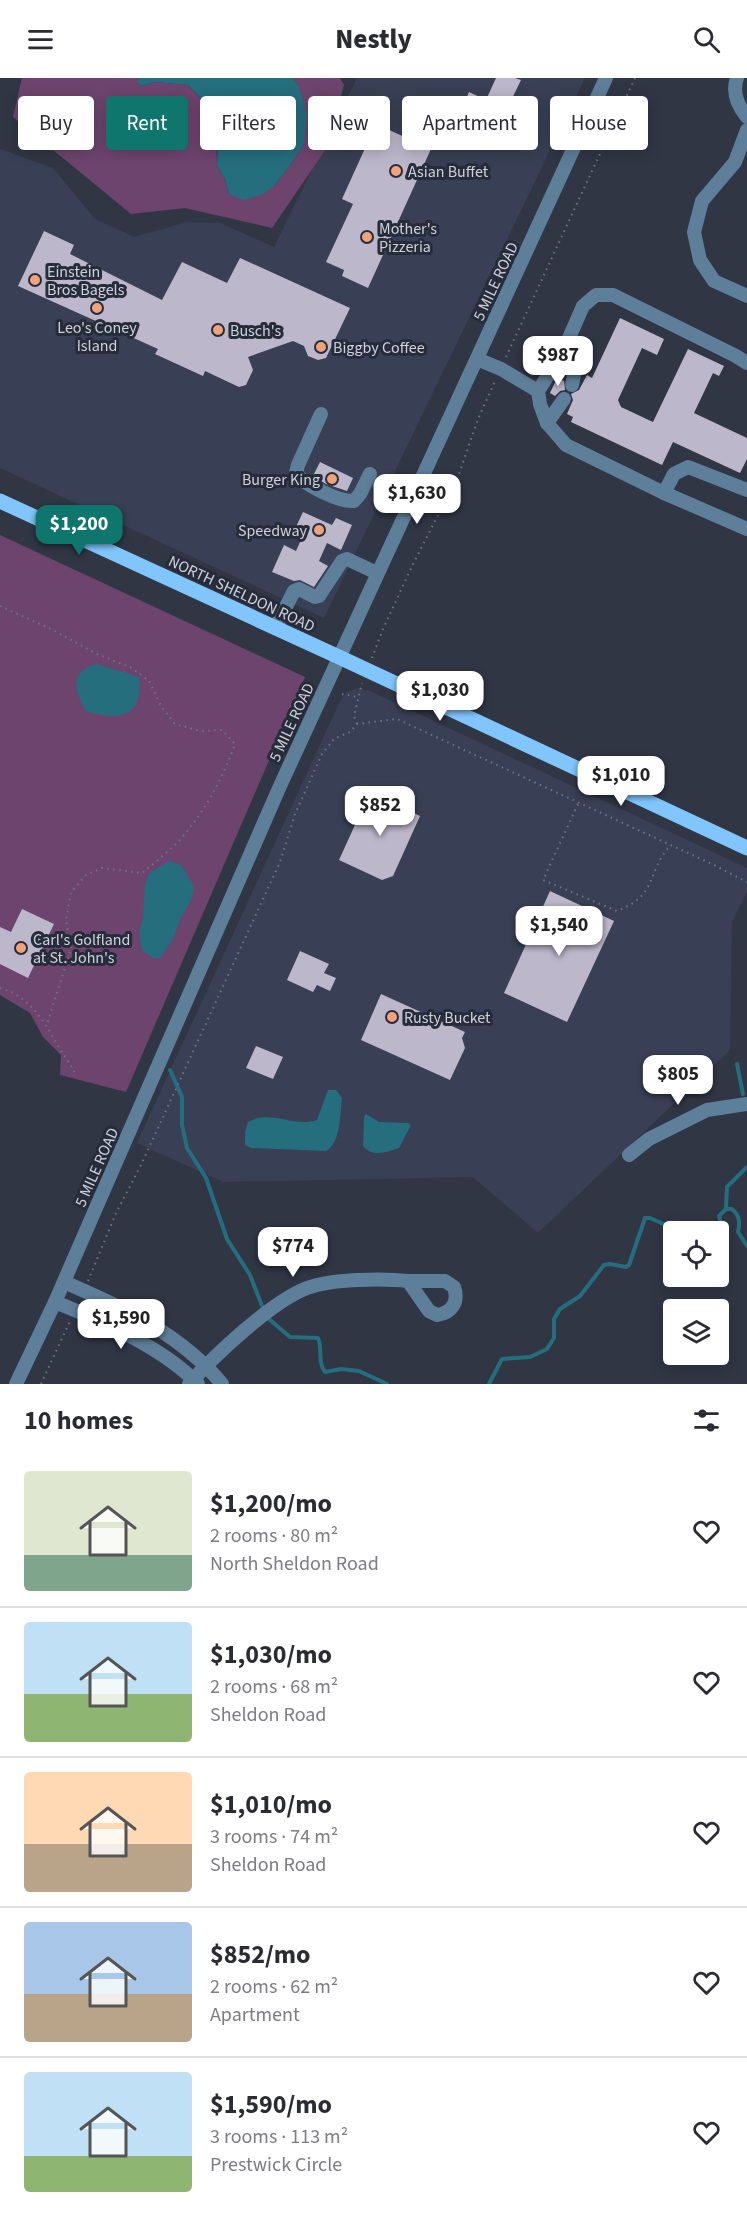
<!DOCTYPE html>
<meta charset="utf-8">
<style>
body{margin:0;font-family:"Source Sans 3",sans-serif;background:#f2f2f3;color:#2b2b33;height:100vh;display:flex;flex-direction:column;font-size:22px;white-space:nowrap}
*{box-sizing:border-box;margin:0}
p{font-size:20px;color:#7c7c81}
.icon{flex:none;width:33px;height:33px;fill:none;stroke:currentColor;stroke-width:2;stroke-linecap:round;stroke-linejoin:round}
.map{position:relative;height:1306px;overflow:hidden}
.panel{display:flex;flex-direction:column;background:#fff;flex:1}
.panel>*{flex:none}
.top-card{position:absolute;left:18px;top:18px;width:711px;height:54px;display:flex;gap:12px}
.buttons{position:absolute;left:663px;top:1143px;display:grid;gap:12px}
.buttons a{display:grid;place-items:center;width:66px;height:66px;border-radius:6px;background:#fff;box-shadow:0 3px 15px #0003;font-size:30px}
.price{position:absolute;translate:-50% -51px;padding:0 14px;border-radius:12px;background:#fff;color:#222;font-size:20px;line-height:39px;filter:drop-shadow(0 2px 3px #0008)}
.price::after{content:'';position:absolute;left:50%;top:36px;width:18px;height:14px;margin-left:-9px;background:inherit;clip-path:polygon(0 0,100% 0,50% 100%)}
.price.selected{background:#0f766e;color:#fff}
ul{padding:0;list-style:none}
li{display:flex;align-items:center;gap:18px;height:150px;padding:0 24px}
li+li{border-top:2px solid #e1e1e2}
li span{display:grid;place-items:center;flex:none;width:168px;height:120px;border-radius:6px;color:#555}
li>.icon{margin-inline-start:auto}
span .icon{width:72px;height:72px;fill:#fffc;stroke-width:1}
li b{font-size:26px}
h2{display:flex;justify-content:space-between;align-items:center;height:72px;padding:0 24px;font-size:26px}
.tag{padding:0 21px;border-radius:6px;background:#fff;box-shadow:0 3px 15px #0003;font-size:21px;line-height:54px}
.tag.selected{background:#0f766e;color:#fff}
header{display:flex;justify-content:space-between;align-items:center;height:78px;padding:0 24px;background:#fff;font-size:27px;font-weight:800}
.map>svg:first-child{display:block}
.built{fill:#394055}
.green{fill:#6d446e}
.water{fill:#256e7e}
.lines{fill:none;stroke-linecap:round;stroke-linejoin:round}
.stream{stroke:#256e7e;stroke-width:4}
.building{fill:#bcb7ca}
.path{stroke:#707481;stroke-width:2;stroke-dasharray:1.5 4.5;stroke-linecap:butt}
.minor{stroke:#5e7f9a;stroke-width:14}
.major{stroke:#80c6fd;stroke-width:15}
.poi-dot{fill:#f0a27a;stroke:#272c3b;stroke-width:2}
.labels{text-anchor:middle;stroke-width:6;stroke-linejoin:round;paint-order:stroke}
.poi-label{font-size:16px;fill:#ced1db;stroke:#272c3b;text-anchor:start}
.street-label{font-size:16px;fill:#ced1db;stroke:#272c3b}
</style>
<header><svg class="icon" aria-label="menu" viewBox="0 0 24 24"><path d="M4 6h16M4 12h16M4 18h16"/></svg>Nestly<svg class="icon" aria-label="search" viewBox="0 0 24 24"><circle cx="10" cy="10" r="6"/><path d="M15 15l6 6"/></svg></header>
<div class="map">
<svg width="747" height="1306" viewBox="0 0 747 1306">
<rect width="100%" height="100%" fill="#313645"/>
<!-- built -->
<g class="built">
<path d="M357 0H585L324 540 0 390V71L53 90 95 141 134 159 187 144 220 145 274 169Z"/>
<path d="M356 610 370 613 747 790V814L732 844 730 972 538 1155 473 1099 223 1104 137 1065 341 621 346 615Z"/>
</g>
<!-- green -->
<g class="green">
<path d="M22 0H138L137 4 141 8 154 4 188 7 216 37 217 88 225 101 229 116 273 109 289 89 304 66 299 9 293 0H340L344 7 326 71 272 150 185 130 131 136 13 39Z"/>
<path d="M0 457 305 599 126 1014 60 997 61 977 43 959 30 935 0 917Z"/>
</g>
<!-- water -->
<g class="water">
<path d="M138 0H293L299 9 307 36 304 66 289 89 273 109 261 117 243 122 229 116 225 101 217 88 218 53 216 36 188 7 154 4 141 8 137 4Z"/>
<path d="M97 586C112 592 126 593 140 600 139 608 140 617 137 624 129 644 101 638 86 633 74 612 69 593 97 586Z"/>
<path d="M169 783 181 787 194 808 192 821 181 839 173 861 160 880H154L142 873 139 853 143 840 145 807 149 795Z"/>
<path d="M328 1012H336L342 1020C340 1036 341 1065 326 1073L251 1070 245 1067V1054L248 1044C271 1031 293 1050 317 1042Z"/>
<path d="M366 1036 379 1044 408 1045 411 1047 399 1070C386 1074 373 1080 363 1068L364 1039Z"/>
</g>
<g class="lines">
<!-- stream -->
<g class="stream">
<path d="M737 986 743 1016"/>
<path d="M170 992 182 1019V1047L187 1070 206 1100 227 1161 250 1197 264 1233"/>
<path d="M726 1131H732C740 1138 740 1144 738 1154L747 1168"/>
<path d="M718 1155 722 1149 719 1138 726 1131 727 1109 747 1089"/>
<path d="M269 1241 290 1259 318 1260C323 1271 317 1284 325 1294L341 1291 359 1293 387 1306"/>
<path d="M489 1306 502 1281 530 1279 547 1271 554 1260V1241L560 1231 580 1218 604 1187 610 1186 626 1189 629 1187 645 1140H650L681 1154"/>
</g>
</g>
<!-- building -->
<g class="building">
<path d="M496 0H515L521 2 506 33 509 34 503 47 499 48 478 38 479 36 463 28 469 14 486 22Z"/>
<path d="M376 46 431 71 368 210 342 198 344 192 326 184 353 126 342 121Z"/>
<path d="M44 153 74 167 70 176 162 222 182 184 227 205 240 180 350 230 326 280 318 282 308 278 304 268 293 263 248 279 253 292 246 307 239 309 205 293 203 298 155 276 158 271 18 208Z"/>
<path d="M620 240 664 261 657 277 642 270 618 322 621 329 653 344 688 271 724 288 719 298 713 295 694 335 747 360V381L740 395 673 364 662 387 571 344 573 339 567 336 573 322 571 316 579 312 587 297 592 300Z"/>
<path d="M557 300 564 303 565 312 560 313 555 318 550 315Z"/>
<path d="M320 384 353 400 347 413 326 406 313 398Z"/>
<path d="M303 434 332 447 336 440 352 447 341 472 327 465 319 483 328 488 314 509 300 502 294 503 272 494 284 467 296 473 304 455 295 451Z"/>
<path d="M374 714 404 726 403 730 420 738 393 798 382 802 339 782 369 716Z"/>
<path d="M550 813 614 843 567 944 504 915Z"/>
<path d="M22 831 54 846 28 900 0 886V849L11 854Z"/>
<path d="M300 873 329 886 324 895 336 900 330 913 317 907 313 914 287 902Z"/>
<path d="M381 916 465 954 462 960 465 970 450 1002 361 962Z"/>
<path d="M256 968 283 979 273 1001 246 990Z"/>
</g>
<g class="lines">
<!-- path -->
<g class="path">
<path d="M506 279 635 0"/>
<path d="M0 528 51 551 97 576 132 590 149 603 161 628 175 646 200 653 222 652 235 666C222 702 204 735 178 764 167 775 154 785 142 795L102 790 86 797 71 814 66 842 71 871 47 946"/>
<path d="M372 580 383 551 413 486 459 396 478 341 496 301"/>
<path d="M342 616 358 619"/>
<path d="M357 646 354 638 362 605"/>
<path d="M578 726 543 802 617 833C659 817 646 794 670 768"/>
<path d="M0 910C26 917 42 939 54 961 61 974 70 984 76 998"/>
<path d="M88 1203 116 1135 141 1087 280 784 295 736 322 676 334 661 350 654 357 646 397 641 712 786 747 804"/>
<path d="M41 1306 70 1243"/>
</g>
<!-- minor -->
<g class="minor">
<path d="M737 0C732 14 738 28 747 39"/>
<path d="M747 52 735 84 702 123 694 154 700 182 714 203 747 218"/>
<path d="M562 276 572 281 575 292 572 307"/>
<path d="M477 281 501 291 538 313"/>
<path d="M747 285 736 278 613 217H596L583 228 562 276 538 313 540 326 547 345 566 367 664 415 747 451"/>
<path d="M321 336 298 387 296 395C304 407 339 424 354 423L360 416 370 396"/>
<path d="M547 345 564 321"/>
<path d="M664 415 674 396 688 389 747 412"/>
<path d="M275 550 294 513 299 511 315 519 319 518 342 483 347 481 377 495"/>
<path d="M629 1077 649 1061 707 1032 747 1026"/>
<path d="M64 1204C122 1229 181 1256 222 1306"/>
<path d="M55 1224C102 1243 162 1269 198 1306"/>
<path d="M16 1306 55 1224 280 708 606 0"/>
<path d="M189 1306C215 1277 271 1224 307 1210 331 1201 383 1200 408 1203L429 1233 437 1237C452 1235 459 1224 454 1209L445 1203H408"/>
</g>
<!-- major -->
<path class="major" d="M0 423 339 579 747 770"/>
</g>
<!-- markers -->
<g class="poi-dot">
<circle cx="396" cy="93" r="6"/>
<circle cx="367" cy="159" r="6"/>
<circle cx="35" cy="202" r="6"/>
<circle cx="97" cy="230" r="6"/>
<circle cx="218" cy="252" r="6"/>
<circle cx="321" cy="269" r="6"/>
<circle cx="332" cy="401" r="6"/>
<circle cx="319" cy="452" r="6"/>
<circle cx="21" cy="870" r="6"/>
<circle cx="392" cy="939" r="6"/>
</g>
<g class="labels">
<!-- poi labels -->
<g class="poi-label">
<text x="408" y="99">Asian Buffet</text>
<text x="379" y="156">Mother's<tspan x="379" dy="18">Pizzeria</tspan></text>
<text x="47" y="199">Einstein<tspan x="47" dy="18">Bros Bagels</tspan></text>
<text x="97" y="255" text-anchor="middle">Leo's Coney<tspan x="97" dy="18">Island</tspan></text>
<text x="230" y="258">Busch's</text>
<text x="333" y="275">Biggby Coffee</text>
<text x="320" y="407" text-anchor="end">Burger King</text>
<text x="307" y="458" text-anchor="end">Speedway</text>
<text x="33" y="867">Carl's Golfland<tspan x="33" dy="18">at St. John's</tspan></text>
<text x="404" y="945">Rusty Bucket</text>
</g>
<!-- street labels -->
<g class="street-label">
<text transform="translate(495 203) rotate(-65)" y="6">5 MILE ROAD</text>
<text transform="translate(242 515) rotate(25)" y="6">NORTH SHELDON ROAD</text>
<text transform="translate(291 644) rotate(-65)" y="6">5 MILE ROAD</text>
<text transform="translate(96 1089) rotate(-66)" y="6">5 MILE ROAD</text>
</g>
</g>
</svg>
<div class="buttons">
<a><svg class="icon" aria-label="locate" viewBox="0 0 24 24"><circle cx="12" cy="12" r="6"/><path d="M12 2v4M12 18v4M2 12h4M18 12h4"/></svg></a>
<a><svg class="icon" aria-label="layers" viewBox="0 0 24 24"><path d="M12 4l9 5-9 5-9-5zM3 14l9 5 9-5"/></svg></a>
</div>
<b class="price" style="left:558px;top:309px">$987</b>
<b class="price" style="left:417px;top:447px">$1,630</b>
<b class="price selected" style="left:79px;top:478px">$1,200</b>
<b class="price" style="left:440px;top:644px">$1,030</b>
<b class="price" style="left:621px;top:729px">$1,010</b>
<b class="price" style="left:380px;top:759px">$852</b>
<b class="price" style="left:559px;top:879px">$1,540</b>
<b class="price" style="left:678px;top:1028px">$805</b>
<b class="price" style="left:293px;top:1200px">$774</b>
<b class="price" style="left:121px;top:1272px">$1,590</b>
<div class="top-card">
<a class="tag">Buy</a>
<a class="tag selected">Rent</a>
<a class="tag">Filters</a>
<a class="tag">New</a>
<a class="tag">Apartment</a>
<a class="tag">House</a>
</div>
</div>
<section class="panel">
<h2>10 homes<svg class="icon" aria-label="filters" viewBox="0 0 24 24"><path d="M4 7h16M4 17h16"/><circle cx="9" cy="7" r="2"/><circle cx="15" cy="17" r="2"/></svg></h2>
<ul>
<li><span style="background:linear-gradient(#dfe7d0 70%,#7fa58c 0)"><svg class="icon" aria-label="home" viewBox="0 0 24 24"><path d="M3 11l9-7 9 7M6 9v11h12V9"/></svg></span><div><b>$1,200/mo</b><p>2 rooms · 80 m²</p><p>North Sheldon Road</p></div><svg class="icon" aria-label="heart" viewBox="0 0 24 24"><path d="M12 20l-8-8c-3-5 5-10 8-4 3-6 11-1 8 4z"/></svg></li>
<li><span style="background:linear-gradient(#bfe0f5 60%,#8fb573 0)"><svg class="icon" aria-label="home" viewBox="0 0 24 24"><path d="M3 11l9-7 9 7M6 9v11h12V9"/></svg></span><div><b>$1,030/mo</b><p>2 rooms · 68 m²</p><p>Sheldon Road</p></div><svg class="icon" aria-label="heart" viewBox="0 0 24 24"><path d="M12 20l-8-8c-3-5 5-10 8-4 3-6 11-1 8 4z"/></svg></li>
<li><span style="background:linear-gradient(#ffd9b3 60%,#b9a48a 0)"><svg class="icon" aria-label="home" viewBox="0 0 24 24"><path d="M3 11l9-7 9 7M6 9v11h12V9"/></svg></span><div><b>$1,010/mo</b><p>3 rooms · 74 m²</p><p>Sheldon Road</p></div><svg class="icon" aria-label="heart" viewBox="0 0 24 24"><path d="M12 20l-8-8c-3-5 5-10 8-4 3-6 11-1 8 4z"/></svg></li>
<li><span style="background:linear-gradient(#a9c7e8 60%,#b9a48a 0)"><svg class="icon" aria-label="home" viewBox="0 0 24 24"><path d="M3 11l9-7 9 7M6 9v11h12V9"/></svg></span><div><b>$852/mo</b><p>2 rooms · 62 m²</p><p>Apartment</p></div><svg class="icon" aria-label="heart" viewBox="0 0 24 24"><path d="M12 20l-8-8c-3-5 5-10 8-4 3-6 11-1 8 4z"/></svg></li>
<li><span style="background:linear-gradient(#bfe0f5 70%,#8fb573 0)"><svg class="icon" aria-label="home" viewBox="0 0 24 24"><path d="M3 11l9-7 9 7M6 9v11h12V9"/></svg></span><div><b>$1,590/mo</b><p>3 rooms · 113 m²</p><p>Prestwick Circle</p></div><svg class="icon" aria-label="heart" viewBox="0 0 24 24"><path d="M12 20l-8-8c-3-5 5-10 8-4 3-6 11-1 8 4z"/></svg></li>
</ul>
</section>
